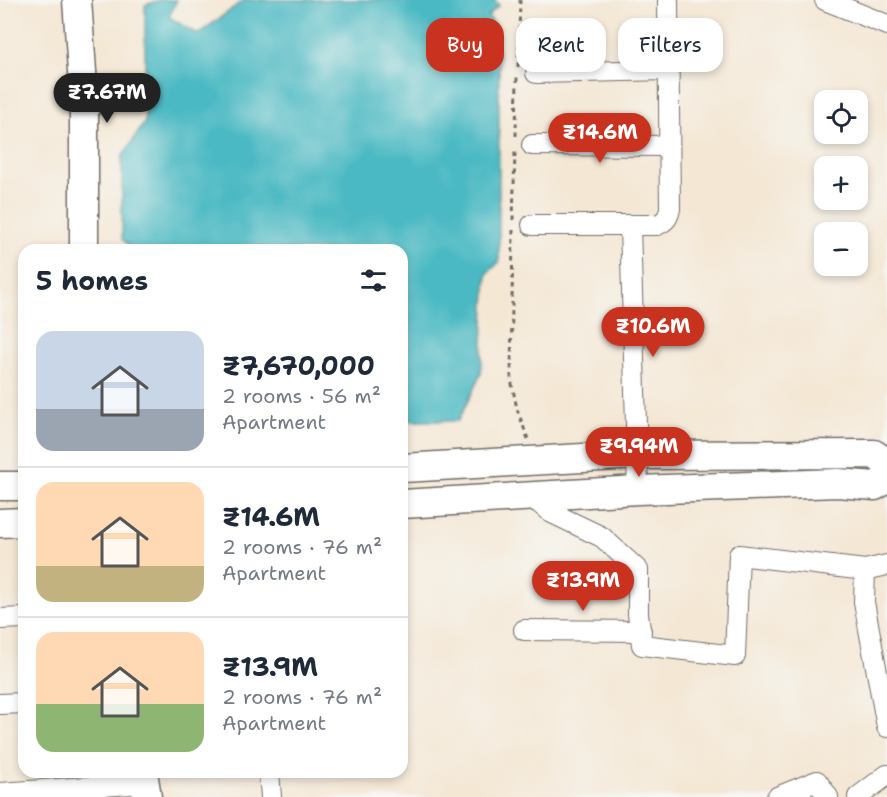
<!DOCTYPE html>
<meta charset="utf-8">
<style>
body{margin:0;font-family:"Shantell Sans",sans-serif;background:#f2f2f3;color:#1f2937;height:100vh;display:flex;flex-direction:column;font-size:22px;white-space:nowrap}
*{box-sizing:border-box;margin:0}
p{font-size:20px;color:#747a83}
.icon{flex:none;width:33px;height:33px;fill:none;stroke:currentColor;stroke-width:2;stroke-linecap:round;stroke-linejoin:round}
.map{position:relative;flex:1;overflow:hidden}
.side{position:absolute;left:18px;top:244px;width:390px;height:534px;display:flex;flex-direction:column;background:#fff;border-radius:18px;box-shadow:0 3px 9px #0003}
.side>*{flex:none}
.banner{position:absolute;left:426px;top:18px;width:370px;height:54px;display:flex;gap:12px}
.buttons{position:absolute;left:814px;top:90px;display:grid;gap:12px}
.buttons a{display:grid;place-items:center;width:54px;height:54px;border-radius:12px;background:#fff;box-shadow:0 3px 9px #0003;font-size:30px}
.price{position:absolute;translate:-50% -51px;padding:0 14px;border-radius:21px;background:#c8321e;color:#fff;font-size:20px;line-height:39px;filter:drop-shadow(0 2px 3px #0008)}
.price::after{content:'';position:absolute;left:50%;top:36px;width:18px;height:14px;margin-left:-9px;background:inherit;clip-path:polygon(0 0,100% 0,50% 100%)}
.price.selected{background:#222;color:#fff}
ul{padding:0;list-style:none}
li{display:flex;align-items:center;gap:18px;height:150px;padding:0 18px}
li+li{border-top:2px solid #e0e1e3}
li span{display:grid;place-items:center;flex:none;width:168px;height:120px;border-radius:18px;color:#555}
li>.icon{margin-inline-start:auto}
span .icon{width:72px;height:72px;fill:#fffc;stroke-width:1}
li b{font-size:26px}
h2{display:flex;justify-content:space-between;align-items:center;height:72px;padding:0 18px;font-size:26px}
.chip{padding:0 21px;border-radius:18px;background:#fff;box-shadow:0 3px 9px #0003;font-size:21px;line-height:54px}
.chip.selected{background:#c8321e;color:#fff}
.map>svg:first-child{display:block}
.water{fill:#4bb9c3;stroke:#3b7277;stroke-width:1.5}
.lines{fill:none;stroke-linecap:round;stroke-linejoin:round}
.street-casing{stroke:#716d66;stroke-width:22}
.secondary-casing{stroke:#716d66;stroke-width:31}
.path{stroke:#716d66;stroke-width:3;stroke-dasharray:4.5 4.5;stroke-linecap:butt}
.street{stroke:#fff;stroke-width:20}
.secondary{stroke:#fff;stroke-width:28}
</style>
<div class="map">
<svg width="887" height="797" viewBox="0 0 887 797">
<rect width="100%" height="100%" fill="#f6f6f2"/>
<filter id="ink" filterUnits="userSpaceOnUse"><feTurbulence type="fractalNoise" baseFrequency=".0167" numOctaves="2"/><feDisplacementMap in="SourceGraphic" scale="12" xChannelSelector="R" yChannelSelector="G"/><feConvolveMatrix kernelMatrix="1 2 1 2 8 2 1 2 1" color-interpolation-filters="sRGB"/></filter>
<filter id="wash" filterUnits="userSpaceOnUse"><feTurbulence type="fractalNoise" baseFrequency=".008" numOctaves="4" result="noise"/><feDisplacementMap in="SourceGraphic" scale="24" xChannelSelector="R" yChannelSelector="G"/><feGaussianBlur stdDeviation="1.35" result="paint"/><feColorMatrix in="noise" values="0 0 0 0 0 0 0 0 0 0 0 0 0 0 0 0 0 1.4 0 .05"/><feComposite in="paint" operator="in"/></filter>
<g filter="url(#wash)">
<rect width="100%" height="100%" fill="#f4e7d4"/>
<!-- water -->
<path class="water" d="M160 0H177L169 17 198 34 244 0H494L499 5 488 16 499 28V262L487 274 481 374 458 421H411L402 416V250H133L122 239V157L145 122V5Z"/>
</g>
<g filter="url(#ink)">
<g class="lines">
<!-- street casing -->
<g class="street-casing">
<g id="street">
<path d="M825 0 887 25"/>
<path d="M536 73 668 70"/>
<path d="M532 145 669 146"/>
<path d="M532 225H657C666 221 668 218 670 209L668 0"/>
<path d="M630 226 638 490"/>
<path d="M531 496 550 512 602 537 638 570V614L642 645 735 656 739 555 865 570"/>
<path d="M887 565 865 570 864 602 887 727"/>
<path d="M0 619 24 618"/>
<path d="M524 630 641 631"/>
<path d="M0 704 24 703"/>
<path d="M269 772 271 797"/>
<path d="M0 793 145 783"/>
<path d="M777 797 817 781 828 797"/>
<path d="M858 797 887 775"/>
</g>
</g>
<!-- secondary casing -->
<g class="secondary-casing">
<g id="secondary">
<path d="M77 0 84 100V250"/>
<path d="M402 468 637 455 874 454 887 463"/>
<path d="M0 486H24"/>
<path d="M402 504 638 490 838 483 875 486 887 479"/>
<path d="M0 523 24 522"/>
<path d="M143 772 147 797"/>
</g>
</g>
<!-- path -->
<g class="path">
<path d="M518 67 520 0"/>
<path d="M516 136 517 77"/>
<path d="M513 220 515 152"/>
<path d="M513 230 511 379 517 409 528 439"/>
</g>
<!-- street -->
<use href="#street" class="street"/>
<!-- secondary -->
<use href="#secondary" class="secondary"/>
</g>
</g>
</svg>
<div class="buttons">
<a><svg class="icon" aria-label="locate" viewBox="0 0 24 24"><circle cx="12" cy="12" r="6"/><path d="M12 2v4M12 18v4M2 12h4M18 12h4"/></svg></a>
<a>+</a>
<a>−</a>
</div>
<b class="price selected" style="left:107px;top:124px">₹7.67M</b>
<b class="price" style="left:600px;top:164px">₹14.6M</b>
<b class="price" style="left:653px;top:358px">₹10.6M</b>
<b class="price" style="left:639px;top:478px">₹9.94M</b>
<b class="price" style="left:583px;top:612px">₹13.9M</b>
<div class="banner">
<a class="chip selected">Buy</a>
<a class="chip">Rent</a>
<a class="chip">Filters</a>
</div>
<section class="side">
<h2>5 homes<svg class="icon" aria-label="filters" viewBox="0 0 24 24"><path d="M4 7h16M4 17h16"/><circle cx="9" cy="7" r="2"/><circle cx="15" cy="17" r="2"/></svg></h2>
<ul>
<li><span style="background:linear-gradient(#c9d6e8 65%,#9aa5b1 0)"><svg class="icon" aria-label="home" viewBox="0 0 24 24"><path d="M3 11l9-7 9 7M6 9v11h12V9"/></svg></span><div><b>₹7,670,000</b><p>2 rooms · 56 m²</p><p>Apartment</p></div></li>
<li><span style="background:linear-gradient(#ffd9b3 70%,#c2b280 0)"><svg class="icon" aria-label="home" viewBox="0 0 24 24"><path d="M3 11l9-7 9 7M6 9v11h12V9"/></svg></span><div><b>₹14.6M</b><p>2 rooms · 76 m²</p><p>Apartment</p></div></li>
<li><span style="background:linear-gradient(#ffd9b3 60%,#8fb573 0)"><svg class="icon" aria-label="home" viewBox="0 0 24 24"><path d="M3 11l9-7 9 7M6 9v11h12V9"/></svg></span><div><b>₹13.9M</b><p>2 rooms · 76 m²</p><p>Apartment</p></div></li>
</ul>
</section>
</div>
